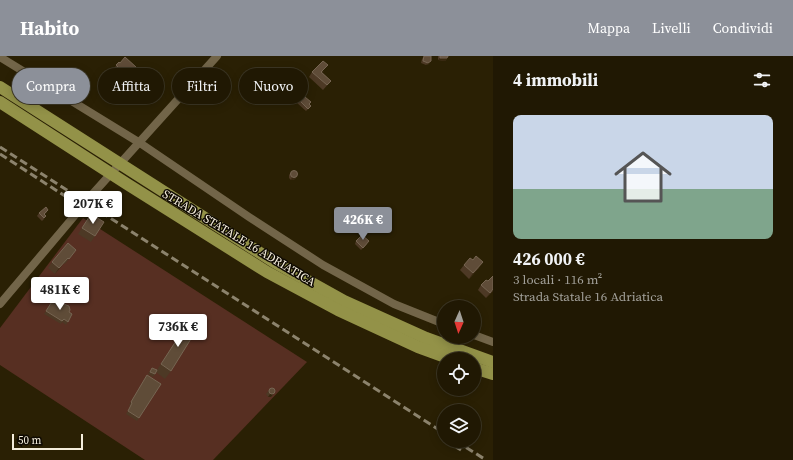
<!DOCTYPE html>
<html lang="it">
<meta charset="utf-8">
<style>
body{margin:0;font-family:"Source Serif 4",serif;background:#2d2512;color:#f1f3f6;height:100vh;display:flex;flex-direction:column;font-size:15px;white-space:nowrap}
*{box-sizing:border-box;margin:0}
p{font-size:13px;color:#a2a09a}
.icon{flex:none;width:22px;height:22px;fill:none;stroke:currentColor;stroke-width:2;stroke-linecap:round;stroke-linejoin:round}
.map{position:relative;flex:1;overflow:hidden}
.details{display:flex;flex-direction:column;background:#201803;width:300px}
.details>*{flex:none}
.banner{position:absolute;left:12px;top:12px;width:380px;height:36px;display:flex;gap:8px}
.needle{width:26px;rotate:183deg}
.controls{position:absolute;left:437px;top:244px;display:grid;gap:8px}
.controls a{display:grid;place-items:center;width:44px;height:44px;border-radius:50%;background:#201803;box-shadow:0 2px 10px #0003,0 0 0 1px #3d3725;font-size:20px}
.scale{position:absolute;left:12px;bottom:10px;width:71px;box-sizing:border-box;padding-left:4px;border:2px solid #f4eddc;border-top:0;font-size:11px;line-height:14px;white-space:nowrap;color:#f4eddc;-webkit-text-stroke:3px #0f0a02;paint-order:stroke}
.price{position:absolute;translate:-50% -34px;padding:0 9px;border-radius:4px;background:#fff;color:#222;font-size:13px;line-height:26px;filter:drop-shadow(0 1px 2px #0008)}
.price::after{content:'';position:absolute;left:50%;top:24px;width:12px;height:9px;margin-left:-6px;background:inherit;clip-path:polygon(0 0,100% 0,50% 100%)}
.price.selected{background:#8c9099;color:#fff}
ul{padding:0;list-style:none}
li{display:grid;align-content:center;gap:8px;height:212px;padding:0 20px}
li+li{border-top:1px solid #3d3725}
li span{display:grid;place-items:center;height:124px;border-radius:8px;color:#555}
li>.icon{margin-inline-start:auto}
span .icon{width:72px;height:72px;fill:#fffc;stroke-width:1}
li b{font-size:17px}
h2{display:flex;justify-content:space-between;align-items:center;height:48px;padding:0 20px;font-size:17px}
.tag{padding:0 14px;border-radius:18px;background:#201803;box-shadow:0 2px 10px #0003,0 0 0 1px #3d3725;font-size:14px;line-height:36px}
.tag.selected{background:#8c9099;color:#fff}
header{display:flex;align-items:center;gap:24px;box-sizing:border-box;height:56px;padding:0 20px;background:#8c9099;color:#fff}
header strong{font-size:19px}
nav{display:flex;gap:22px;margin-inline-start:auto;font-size:14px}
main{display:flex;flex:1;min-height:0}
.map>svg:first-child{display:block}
.green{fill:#572f22}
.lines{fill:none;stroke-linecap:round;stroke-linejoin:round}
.minor{stroke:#726549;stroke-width:8}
.trunk{stroke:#939248;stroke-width:12}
.rail{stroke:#8c836d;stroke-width:3;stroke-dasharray:8 4;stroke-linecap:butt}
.wall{fill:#4d3925}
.shaded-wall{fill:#37270f}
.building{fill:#5f4c38;stroke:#766552}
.labels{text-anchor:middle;stroke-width:3;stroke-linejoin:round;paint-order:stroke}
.street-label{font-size:12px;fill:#f4eddc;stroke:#0f0a02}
</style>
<header>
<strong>Habito</strong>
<nav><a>Mappa</a><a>Livelli</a><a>Condividi</a></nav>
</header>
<main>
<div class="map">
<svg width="493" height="404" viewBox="0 0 493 404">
<rect width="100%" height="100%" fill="#2a2004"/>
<!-- green -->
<path class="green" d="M83 162 307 306 213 404H145L0 309V272Z"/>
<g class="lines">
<!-- minor -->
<g class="minor">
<path d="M0 1 140 87 249 161 323 209 394 248 444 268"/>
<path d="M89 142 217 0"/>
<path d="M0 248 76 158"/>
<path d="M474 279 493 286"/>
</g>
<!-- trunk -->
<g class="trunk">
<path d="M0 31 274 206 344 245 426 282 493 306"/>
<path d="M0 46 127 128 267 216 338 254 418 291 451 303"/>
<path d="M474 312 493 318"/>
</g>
<!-- rail -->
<g class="rail">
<path d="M0 91 444 377"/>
<path d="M0 98 82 151"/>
<path d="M446 385 461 394"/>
<path d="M456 385 486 404"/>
</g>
</g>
<!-- wall -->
<g class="wall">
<path d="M424 0 429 8 426 9 421 7 422 3Z"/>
<path d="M438 0H449L445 5 438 4Z"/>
<path d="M119 6 133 16 127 23 125 21 121 27 114 20 115 18 112 15Z"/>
<path d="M324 15 322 16 331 25 323 34 309 21 312 16Z"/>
<path d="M161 27 155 34 152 31 154 28Z"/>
<path d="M298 43 311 50 306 55 296 46Z"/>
<path d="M291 116 297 120 295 123 293 124H291L289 122V119Z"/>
<path d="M47 156 45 158 44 163 42 165 37 160 39 157Z"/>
<path d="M91 158 95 180 91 186 78 178Z"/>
<path d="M356 185 367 188 361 194 355 188Z"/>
<path d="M72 199 65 208 64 207 55 218 48 212 52 206Z"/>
<path d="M473 204 479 212 469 223 460 214 464 209Z"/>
<path d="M493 220V235L486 242 478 234 481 229 488 225Z"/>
<path d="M53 244 72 258 66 269 62 266 61 268 44 258Z"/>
<path d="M185 271 191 276 171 315 165 323 156 316 153 321 148 318 152 312 157 314Z"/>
<path d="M147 319 161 328 137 365 126 358 131 350 129 349Z"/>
<path d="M269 334 273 339 271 341H268L266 338Z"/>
</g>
<!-- shaded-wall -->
<g class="shaded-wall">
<path d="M449 0 445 5 438 4 440 2Z"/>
<path d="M431 5 429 8 426 9 428 7Z"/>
<path d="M297 120 295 123 293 124H291L292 121Z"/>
<path d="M68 202 64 207 55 218 59 212Z"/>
<path d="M483 206 479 212 469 223 473 217Z"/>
<path d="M493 233V235L486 242 490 237Z"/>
<path d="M275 336 271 341H268L270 338Z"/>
</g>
<!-- building -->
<g class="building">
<path d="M424 0H431V5L428 7 423 5Z"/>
<path d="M440 0H448L447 2H440Z"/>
<path d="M125 1 136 11 131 17 127 13 124 15 127 16 125 21 117 15 119 12 116 9 119 6 120 7Z"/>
<path d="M323 5 328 9 321 16 331 25 327 29 312 16Z"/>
<path d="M158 24 161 27 157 31 154 28Z"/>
<path d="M302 39 305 42V41L311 46 309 48 311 50 308 53 298 43Z"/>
<circle cx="294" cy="118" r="3.5"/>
<path d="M46 151 48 154 44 158 46 160 44 162 39 157Z"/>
<path d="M91 158 104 166 95 180 82 172Z"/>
<path d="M362 179 369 185 363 192 356 185Z"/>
<path d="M68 187 76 194 69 203 68 202 59 212 52 206Z"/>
<path d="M476 200 483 206 473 217 464 209 470 202 473 204Z"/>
<path d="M493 220V233L490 237 481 229 486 224 488 225Z"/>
<path d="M53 244 69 250 70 254 69 256 72 258 68 266 64 263 62 265 46 255Z"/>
<path d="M187 270 189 271V270L193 272 191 276 194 278 171 315 161 308 185 271 186 272Z"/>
<path d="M152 312 157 314 155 318 150 316Z"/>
<path d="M147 319 161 328 139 362 128 355 132 347 131 346Z"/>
<circle cx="272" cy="335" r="3"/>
</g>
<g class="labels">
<!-- street labels -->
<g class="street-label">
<text transform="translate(239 182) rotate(31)" y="4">STRADA STATALE 16 ADRIATICA</text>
</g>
</g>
</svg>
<div class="controls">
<a><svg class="needle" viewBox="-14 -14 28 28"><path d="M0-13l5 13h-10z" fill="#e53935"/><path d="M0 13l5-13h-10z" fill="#a2a09a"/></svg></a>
<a><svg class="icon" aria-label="locate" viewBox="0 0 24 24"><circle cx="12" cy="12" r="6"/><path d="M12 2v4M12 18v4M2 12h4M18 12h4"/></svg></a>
<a><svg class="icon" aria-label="layers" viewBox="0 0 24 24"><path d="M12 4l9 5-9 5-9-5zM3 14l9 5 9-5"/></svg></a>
</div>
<div class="scale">50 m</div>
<b class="price" style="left:93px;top:169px">207K €</b>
<b class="price selected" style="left:363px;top:185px">426K €</b>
<b class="price" style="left:60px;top:255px">481K €</b>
<b class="price" style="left:178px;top:292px">736K €</b>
<div class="banner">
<a class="tag selected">Compra</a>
<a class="tag">Affitta</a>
<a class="tag">Filtri</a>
<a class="tag">Nuovo</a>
</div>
</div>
<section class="details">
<h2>4 immobili<svg class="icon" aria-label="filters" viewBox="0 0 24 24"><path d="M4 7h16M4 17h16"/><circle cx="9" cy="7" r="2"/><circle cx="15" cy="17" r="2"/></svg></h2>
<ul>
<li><span style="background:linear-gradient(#c9d6e8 60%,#7fa58c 0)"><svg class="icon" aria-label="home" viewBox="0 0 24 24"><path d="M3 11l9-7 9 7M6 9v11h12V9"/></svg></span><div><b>426 000 €</b><p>3 locali · 116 m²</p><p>Strada Statale 16 Adriatica</p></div></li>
</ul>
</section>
</main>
